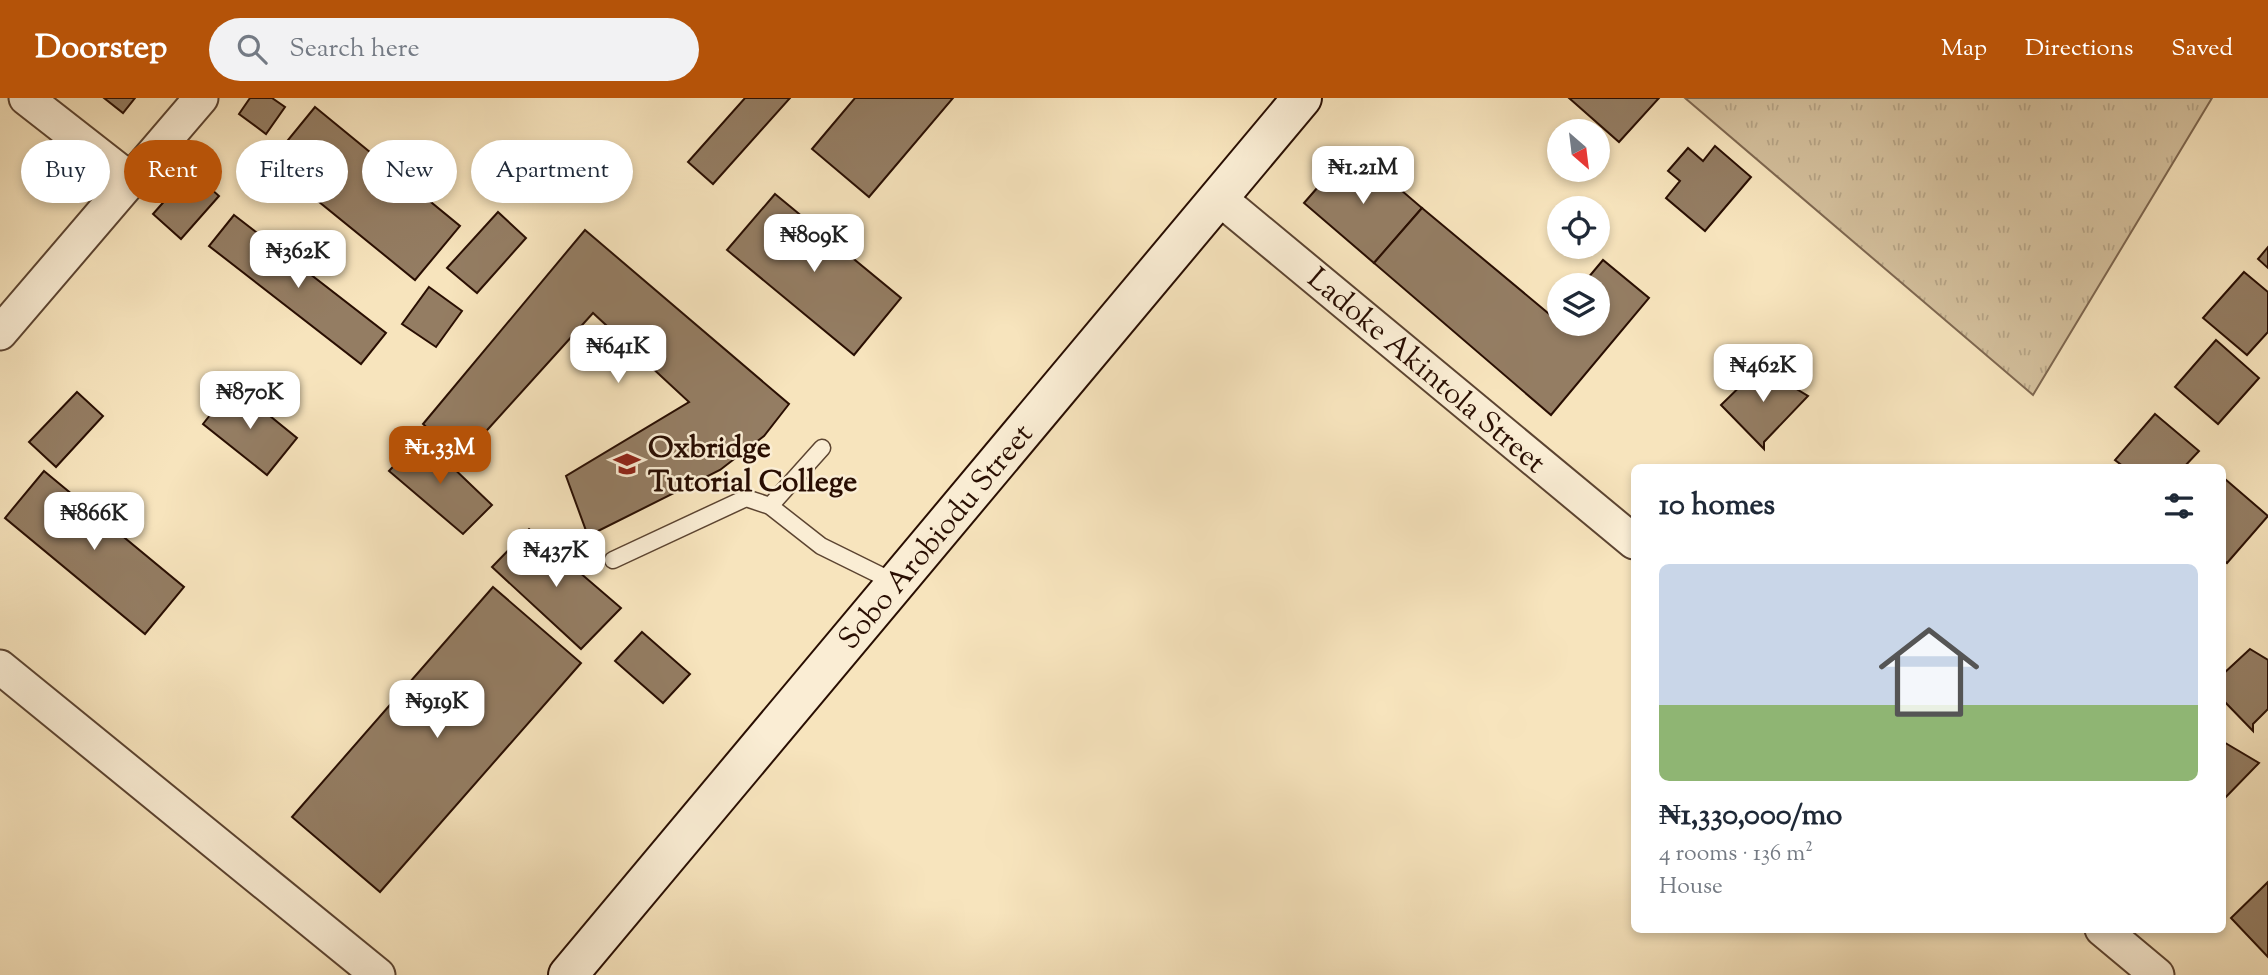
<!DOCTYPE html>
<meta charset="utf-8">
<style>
body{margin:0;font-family:"Sorts Mill Goudy",serif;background:#f2f2f3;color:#1f2937;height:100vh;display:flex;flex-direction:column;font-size:26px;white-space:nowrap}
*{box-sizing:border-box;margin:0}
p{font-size:23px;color:#747a83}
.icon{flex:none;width:38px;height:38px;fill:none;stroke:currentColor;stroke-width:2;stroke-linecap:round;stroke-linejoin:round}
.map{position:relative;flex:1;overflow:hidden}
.drawer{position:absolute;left:1631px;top:366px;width:595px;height:469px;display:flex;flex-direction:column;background:#fff;border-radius:10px;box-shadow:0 4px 10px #0003}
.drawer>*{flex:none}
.top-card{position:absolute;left:21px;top:42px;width:665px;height:63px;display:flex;gap:14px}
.needle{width:46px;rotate:152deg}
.tools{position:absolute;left:1547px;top:21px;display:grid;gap:14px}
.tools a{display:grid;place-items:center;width:63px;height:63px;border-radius:50%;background:#fff;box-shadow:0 4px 10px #0003;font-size:35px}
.price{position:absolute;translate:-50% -60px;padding:0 16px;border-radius:14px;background:#fff;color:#222;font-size:23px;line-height:46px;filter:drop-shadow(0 2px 4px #0008)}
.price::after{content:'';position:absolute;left:50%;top:42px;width:21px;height:16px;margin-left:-10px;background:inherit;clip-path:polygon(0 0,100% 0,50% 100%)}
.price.active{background:#b45309;color:#fff}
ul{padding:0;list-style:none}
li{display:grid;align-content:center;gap:14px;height:371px;padding:0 28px}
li+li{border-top:2px solid #e0e1e3}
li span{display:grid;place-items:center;height:217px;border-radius:10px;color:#555}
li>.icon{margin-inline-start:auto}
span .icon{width:126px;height:126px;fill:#fffc;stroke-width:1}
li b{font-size:30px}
h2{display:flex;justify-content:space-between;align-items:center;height:84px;padding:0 28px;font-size:30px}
.pill{padding:0 24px;border-radius:32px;background:#fff;box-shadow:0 4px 10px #0003;font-size:24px;line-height:63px}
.pill.active{background:#b45309;color:#fff}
header{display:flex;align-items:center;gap:42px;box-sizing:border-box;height:98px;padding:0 35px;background:#b45309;color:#fff}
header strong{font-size:33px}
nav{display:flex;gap:38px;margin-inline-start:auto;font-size:24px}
.search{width:490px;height:63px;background:#f2f2f3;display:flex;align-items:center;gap:18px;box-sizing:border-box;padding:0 24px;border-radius:38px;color:#747a83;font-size:26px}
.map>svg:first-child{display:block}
.grass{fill:url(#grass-tufts);stroke:#7e6750;stroke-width:2}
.building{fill:#947d63;stroke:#290e02;stroke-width:2}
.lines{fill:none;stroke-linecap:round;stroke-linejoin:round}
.lane-casing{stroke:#5c4431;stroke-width:19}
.street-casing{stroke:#5c4431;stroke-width:37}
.secondary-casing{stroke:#290e02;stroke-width:42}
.lane{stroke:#faedd4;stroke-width:16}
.street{stroke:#faedd4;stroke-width:33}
.secondary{stroke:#faedd4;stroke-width:38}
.labels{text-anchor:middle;stroke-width:5;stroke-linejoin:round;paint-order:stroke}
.street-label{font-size:30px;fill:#290e02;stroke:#faedd4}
.poi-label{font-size:30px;font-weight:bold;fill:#290e02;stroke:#faedd4;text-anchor:start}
</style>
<header>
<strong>Doorstep</strong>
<div class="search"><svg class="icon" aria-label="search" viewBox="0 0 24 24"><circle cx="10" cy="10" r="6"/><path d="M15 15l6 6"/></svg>Search here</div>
<nav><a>Map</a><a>Directions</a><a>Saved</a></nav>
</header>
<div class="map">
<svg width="2268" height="877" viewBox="0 0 2268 877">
<defs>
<pattern id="grass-tufts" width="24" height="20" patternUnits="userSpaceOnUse" patternTransform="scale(1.75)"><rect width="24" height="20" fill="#d4c09d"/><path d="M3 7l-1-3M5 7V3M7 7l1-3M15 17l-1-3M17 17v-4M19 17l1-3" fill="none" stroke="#b6a486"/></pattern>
</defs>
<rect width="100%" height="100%" fill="#f7e4bd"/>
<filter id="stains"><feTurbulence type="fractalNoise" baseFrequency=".00286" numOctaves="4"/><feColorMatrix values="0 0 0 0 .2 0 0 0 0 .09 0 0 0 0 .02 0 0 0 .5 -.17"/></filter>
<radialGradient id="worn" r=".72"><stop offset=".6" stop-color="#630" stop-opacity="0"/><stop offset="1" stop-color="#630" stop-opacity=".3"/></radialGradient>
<!-- grass -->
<path class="grass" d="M1685 0H2212L2033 297Z"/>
<!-- building -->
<g class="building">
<path d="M104 0H135L123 15Z"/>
<path d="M250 0H272L285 9 266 36 239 16Z"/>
<path d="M745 0H790L713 86 688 64Z"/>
<path d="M855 0H953L869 99 812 51Z"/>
<path d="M1569 0H1659L1619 44Z"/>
<path d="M315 9 460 128 415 182 270 64Z"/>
<path d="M1715 48 1751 79 1705 133 1666 100 1680 83 1668 73 1688 50 1703 63Z"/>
<path d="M1352 50 1422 110 1374 165 1304 105Z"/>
<path d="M191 73 219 98 181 141 153 116Z"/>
<path d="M775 96 901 200 854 257 727 152Z"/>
<path d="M1422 110 1554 220 1559 214V226H1598V187H1582L1603 162 1649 200 1551 317 1374 165Z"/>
<path d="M498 114 526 140 477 195 447 170Z"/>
<path d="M234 117 386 235 361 266 209 148Z"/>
<path d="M585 132 789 306 764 338 720 372 588 438 566 378 689 304 593 215 461 361 423 326Z"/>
<path d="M2268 149V170L2258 161Z"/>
<path d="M2244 174 2268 194V234L2247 257 2203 220Z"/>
<path d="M429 189 462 213 436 249 402 226Z"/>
<path d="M2216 242 2259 280 2218 326 2175 289Z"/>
<path d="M1760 269 1808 298 1764 344V351L1721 307Z"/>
<path d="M233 288 297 340 267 377 203 326Z"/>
<path d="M77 294 103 318 56 369 29 344Z"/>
<path d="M2155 316 2199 353 2184 369H2124L2115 362Z"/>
<path d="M421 339 492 407 463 436 389 373Z"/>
<path d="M44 373 184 489 145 536 5 420Z"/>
<path d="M2225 381 2268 418 2227 465 2222 461V384Z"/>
<path d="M529 431 621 510 581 551 492 469Z"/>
<path d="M493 489 581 565 380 794 292 719Z"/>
<path d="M642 534 690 576 663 605 615 563Z"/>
<path d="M2250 551 2268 562V611L2253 626V633L2222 601V577Z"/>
<path d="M2222 643 2259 665 2222 703Z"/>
<path d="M2268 784V859L2231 820Z"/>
</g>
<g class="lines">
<!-- lane casing -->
<g class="lane-casing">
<g id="lane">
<path d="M770 408 822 350"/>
<path d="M613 462 746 400 770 408 821 448 896 485"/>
</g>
</g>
<!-- street casing -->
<g class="street-casing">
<g id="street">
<path d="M26 0 131 82"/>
<path d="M1219 100 1634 444"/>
<path d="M0 235 201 0"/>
<path d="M0 569 378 877"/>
<path d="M2102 831 2157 877"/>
</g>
</g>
<!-- secondary casing -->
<g class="secondary-casing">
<path id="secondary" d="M568 877 1302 0"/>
</g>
<!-- lane -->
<use href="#lane" class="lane"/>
<!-- street -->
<use href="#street" class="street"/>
<!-- secondary -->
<use href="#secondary" class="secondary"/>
</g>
<!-- icons -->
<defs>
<g id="school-bare" transform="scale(2.1)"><path d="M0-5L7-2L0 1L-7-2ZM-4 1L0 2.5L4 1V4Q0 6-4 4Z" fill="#8f2418" stroke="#faedd4" stroke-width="2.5" paint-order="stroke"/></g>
</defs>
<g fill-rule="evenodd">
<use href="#school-bare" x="627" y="366"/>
</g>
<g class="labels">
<!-- street labels -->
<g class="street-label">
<text transform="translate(1427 272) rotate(40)" y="10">Ladoke Akintola Street</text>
<text transform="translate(935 438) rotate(-50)" y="10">Sobo Arobiodu Street</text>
</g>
<!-- poi labels -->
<g class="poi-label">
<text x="648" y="359">Oxbridge<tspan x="648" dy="34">Tutorial College</tspan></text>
</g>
</g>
<rect width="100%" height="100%" filter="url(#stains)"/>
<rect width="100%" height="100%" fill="url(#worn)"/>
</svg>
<div class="tools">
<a><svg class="needle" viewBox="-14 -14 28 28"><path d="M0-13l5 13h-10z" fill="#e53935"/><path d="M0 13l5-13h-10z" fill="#747a83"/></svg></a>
<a><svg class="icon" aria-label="locate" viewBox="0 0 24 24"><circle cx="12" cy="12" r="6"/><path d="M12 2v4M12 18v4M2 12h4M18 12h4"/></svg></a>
<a><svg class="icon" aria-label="layers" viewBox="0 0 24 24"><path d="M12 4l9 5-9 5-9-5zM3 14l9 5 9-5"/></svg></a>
</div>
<b class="price" style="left:1363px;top:108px">₦1.21M</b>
<b class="price" style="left:814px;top:176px">₦809K</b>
<b class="price" style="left:298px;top:192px">₦362K</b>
<b class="price" style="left:618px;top:287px">₦641K</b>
<b class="price" style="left:1763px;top:306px">₦462K</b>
<b class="price" style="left:250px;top:333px">₦870K</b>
<b class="price active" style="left:440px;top:388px">₦1.33M</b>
<b class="price" style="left:94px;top:454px">₦866K</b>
<b class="price" style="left:556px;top:491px">₦437K</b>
<b class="price" style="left:437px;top:642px">₦919K</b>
<div class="top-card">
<a class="pill">Buy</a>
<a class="pill active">Rent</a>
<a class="pill">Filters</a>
<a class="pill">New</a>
<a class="pill">Apartment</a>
</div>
<section class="drawer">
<h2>10 homes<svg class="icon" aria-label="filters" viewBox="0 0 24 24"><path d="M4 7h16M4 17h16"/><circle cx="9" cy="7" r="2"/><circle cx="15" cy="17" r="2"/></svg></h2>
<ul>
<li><span style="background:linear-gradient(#c9d6e8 65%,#8fb573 0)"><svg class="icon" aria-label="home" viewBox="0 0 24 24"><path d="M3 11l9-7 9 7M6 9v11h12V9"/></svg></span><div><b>₦1,330,000/mo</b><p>4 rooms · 136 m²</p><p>House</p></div></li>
</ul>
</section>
</div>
